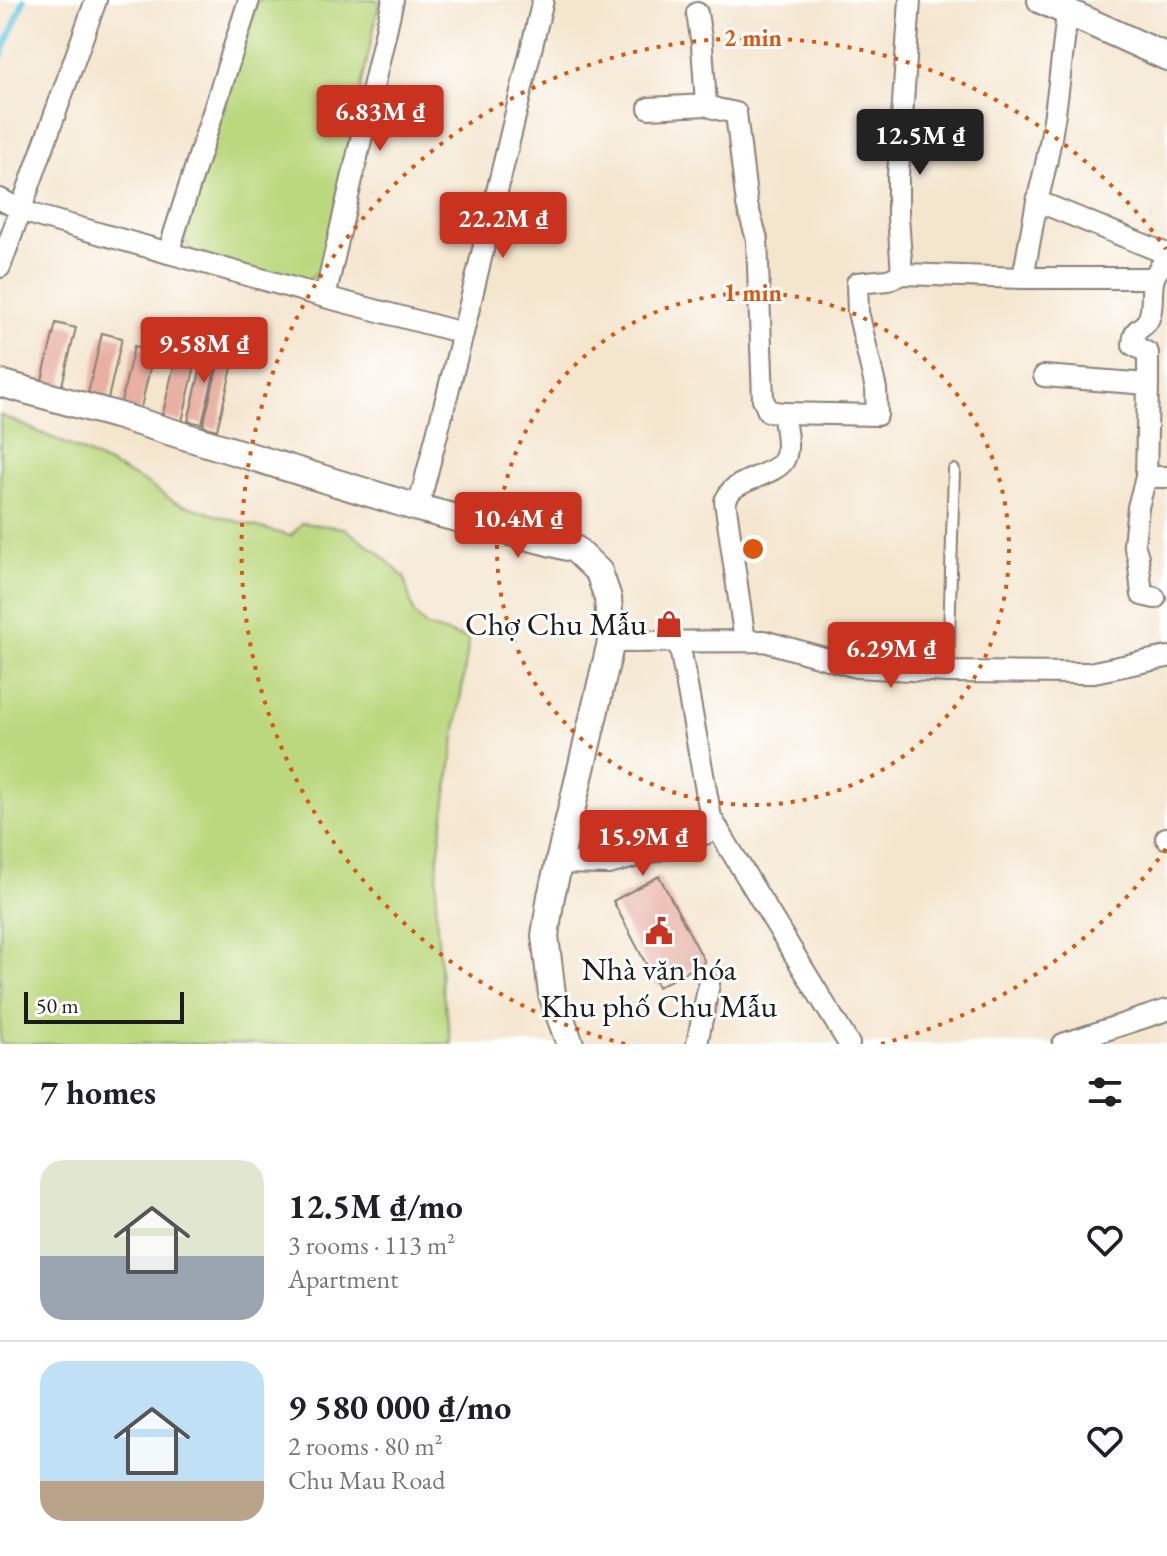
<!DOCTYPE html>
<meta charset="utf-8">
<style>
body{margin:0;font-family:"EB Garamond",serif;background:#f6f6f6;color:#202124;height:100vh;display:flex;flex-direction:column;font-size:30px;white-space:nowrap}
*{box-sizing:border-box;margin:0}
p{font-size:26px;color:#757577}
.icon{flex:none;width:44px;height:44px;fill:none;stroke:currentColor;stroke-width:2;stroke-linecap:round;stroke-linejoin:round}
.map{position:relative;height:1044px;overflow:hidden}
.sheet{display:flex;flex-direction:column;background:#fff;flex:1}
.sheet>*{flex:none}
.scale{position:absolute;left:24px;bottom:20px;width:160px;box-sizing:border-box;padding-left:8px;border:4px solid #1c1c1c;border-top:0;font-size:22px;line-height:28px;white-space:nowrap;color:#1c1c1c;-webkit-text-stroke:6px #fff;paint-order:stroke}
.price{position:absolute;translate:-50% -68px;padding:0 18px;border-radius:8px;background:#c8321e;color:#fff;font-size:26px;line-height:52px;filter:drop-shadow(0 2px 4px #0008)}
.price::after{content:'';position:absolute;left:50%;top:48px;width:24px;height:18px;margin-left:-12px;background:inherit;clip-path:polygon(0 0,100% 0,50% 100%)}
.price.current{background:#222;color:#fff}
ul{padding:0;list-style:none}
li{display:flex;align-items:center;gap:24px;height:200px;padding:0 40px}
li+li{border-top:2px solid #e0e0e0}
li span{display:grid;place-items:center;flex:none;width:224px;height:160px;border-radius:24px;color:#555}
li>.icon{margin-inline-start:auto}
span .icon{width:96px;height:96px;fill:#fffc;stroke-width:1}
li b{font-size:34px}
h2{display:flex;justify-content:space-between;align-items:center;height:96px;padding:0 40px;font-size:34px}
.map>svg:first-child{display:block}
.green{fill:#bbd87e;stroke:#6c7a4d;stroke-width:2}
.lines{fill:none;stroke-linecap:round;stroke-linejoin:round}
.stream{stroke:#64c7e2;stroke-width:6}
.building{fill:#e7b0a3}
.service-casing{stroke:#888074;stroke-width:14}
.minor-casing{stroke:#888074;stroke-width:24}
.tertiary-casing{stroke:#888074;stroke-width:30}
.service{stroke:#fff;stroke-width:10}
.minor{stroke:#fff;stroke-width:20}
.tertiary{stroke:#fff;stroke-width:26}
.ring{fill:none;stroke:#de560d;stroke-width:4;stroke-dasharray:4 8}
.labels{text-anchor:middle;stroke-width:6;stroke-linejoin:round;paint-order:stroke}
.poi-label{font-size:32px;fill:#1c1c1c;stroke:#fff;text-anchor:end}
.centre{fill:#de560d;stroke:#fff;stroke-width:4}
.ring-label{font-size:24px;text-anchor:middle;font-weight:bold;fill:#de560d;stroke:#fff;stroke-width:6;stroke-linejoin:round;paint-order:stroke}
</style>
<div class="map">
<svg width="1167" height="1044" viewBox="0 0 1167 1044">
<rect width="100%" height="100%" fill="#fff"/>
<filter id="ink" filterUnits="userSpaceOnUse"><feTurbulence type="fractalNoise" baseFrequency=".0125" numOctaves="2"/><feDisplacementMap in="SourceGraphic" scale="16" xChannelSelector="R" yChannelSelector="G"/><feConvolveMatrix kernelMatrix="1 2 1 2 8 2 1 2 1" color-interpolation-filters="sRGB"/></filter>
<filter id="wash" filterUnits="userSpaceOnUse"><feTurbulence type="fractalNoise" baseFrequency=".006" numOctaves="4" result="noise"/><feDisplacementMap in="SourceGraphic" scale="32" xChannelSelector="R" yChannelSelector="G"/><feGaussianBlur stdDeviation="1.8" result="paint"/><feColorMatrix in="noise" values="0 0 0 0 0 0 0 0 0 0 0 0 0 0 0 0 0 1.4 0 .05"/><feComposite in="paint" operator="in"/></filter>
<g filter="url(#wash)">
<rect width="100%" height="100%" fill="#f4e5cd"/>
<!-- green -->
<g class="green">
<path d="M258 0H380L324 260C319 273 314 278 301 283L193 255 187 245 184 236Z"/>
<path d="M0 415 80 450 143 481 175 502 235 521 291 536 302 523 344 528 378 552 404 577 414 614 427 627 469 639 438 857 436 911 441 982 452 1044H0Z"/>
</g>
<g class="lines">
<!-- stream -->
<path class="stream" d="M0 59 24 0"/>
</g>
<g id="blocks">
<!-- building -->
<g class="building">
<path d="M56 323 76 328 60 393 40 388Z"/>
<path d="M102 333 122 338 107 403 87 398Z"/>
<path d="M134 346 154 351 139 416 119 411Z"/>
<path d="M206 346 220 350 202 424 188 421Z"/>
<path d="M177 352 197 357 182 422 162 417Z"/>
<path d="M221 352 235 355 217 430 203 426Z"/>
<path d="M659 876 705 962 658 987 613 901Z"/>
</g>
</g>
</g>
<g filter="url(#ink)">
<use href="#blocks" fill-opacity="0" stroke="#888074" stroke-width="2"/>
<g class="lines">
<!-- service casing -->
<g class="service-casing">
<path id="service" d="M948 672 954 470"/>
</g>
<!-- minor casing -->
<g class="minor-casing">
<g id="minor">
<path d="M910 0 898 176V216L902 274 1023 278H1154"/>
<path d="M697 13 702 45 706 105 717 109 736 113 747 205 757 239 763 399 768 411 783 413C785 427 790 445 785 458 780 473 744 478 732 490 729 493 727 498 725 501L745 641"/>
<path d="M1067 13C1060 76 1054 140 1037 201L1167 254"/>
<path d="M649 108 706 105"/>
<path d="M0 199 21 210 41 217 325 297 463 333"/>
<path d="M168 253 249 0"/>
<path d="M0 267 96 0"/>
<path d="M1023 278 1037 201"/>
<path d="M325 297 393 0"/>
<path d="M1044 376 1148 384V353L1133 345C1134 323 1143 332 1149 318 1154 306 1150 290 1154 278 1155 274 1158 270 1161 266"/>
<path d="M783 413 877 415 876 389 858 312 857 283 888 280 902 274"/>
<path d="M1146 477 1148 384"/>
<path d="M418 508 463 333 543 0"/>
<path d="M1155 598 1142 595 1138 557 1134 544 1138 507 1146 477H1167"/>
<path d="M611 642 764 641 856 667 948 672 1089 673 1167 657"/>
<path d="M679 642 711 818 849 1044"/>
<path d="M1166 838H1167"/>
<path d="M559 863 609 864 666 848 718 829"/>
<path d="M697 1044 709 984"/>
<path d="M1063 1044 1167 1010"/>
</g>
</g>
<!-- tertiary casing -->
<g class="tertiary-casing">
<g id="tertiary">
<path d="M1041 0 1167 57"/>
<path d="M0 383 116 415 418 508 575 549 599 572 608 598 611 642 551 896 545 936 552 994 570 1044"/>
</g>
</g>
<!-- service -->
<use href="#service" class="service"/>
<!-- minor -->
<use href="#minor" class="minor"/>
<!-- tertiary -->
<use href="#tertiary" class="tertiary"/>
</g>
</g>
<!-- distance rings -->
<g class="ring">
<circle cx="753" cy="549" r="256"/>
<path d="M1166 849A511 511 0 0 1 881 1044M625 1044A511 511 0 1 1 1166 249"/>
</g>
<!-- icons -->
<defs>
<g id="shop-bare" transform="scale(2.16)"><path d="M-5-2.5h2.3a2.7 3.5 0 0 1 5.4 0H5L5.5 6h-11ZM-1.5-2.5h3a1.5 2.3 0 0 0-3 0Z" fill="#c8321e" stroke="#fff" stroke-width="2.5" paint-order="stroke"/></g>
<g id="civic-bare" transform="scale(2.16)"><path d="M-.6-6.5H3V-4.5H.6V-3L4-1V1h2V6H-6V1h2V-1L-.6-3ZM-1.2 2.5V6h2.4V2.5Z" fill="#c8321e" stroke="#fff" stroke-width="2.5" paint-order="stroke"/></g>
</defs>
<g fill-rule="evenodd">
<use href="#shop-bare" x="669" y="624"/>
<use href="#civic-bare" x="659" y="931"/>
</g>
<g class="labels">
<!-- poi labels -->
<g class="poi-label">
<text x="647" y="635">Chợ Chu Mẫu</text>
<text x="659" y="980" text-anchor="middle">Nhà văn hóa<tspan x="659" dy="37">Khu phố Chu Mẫu</tspan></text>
</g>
</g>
<circle cx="753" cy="549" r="12" class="centre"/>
<g class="ring-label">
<text x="753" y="46">2 min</text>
<text x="753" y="301">1 min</text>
</g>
</svg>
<div class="scale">50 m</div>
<b class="price" style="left:380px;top:153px">6.83M ₫</b>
<b class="price current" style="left:920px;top:177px">12.5M ₫</b>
<b class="price" style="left:503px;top:260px">22.2M ₫</b>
<b class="price" style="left:204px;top:385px">9.58M ₫</b>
<b class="price" style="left:518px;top:560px">10.4M ₫</b>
<b class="price" style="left:891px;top:690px">6.29M ₫</b>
<b class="price" style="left:643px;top:878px">15.9M ₫</b>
</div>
<section class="sheet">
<h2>7 homes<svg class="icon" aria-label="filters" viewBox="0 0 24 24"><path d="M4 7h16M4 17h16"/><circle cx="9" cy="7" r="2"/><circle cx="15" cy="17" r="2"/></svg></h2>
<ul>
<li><span style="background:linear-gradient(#dfe7d0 60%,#9aa5b1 0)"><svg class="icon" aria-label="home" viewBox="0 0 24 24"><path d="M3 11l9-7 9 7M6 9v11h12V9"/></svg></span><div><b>12.5M ₫/mo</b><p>3 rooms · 113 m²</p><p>Apartment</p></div><svg class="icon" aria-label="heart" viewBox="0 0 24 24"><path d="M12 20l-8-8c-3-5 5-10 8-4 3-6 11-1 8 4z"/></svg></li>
<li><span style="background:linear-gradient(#bfe0f5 75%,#b9a48a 0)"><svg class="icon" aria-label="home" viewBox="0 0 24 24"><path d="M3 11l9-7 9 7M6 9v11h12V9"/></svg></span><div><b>9 580 000 ₫/mo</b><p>2 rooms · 80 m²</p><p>Chu Mau Road</p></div><svg class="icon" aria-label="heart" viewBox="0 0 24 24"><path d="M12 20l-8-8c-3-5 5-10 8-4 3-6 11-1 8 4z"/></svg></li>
</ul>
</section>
